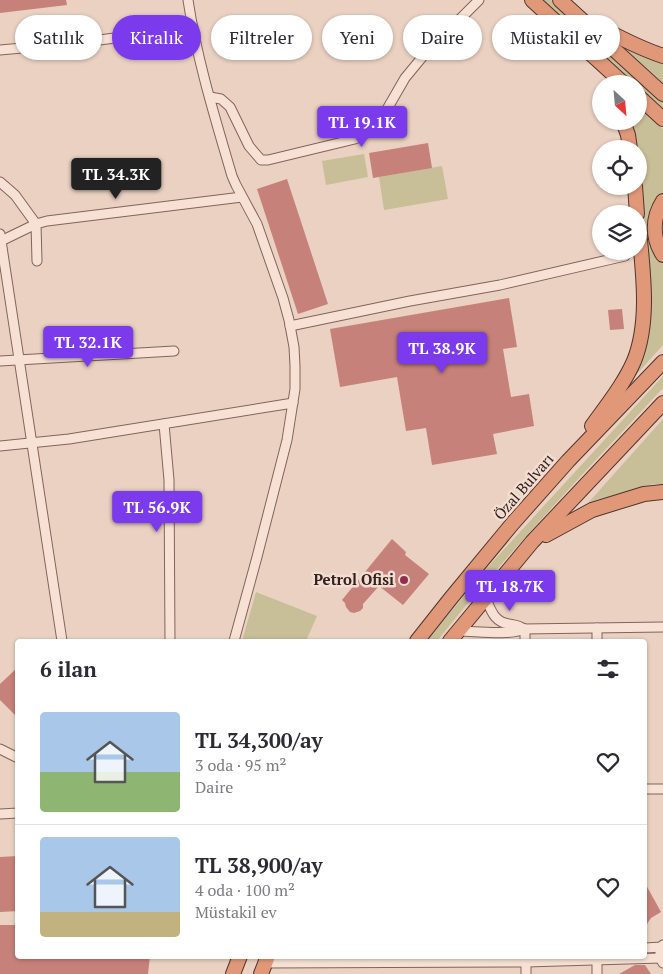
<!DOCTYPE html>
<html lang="tr">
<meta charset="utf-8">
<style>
body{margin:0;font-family:"PT Serif",serif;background:#f2f2f3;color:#2b2b33;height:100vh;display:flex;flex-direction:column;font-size:19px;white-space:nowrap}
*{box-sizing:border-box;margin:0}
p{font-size:16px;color:#7c7c81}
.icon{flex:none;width:28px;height:28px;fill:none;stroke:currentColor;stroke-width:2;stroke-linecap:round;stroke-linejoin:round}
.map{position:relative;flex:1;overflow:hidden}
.details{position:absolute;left:15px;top:639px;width:632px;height:320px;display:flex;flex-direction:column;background:#fff;border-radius:5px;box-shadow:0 1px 4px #0004}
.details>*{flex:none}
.hud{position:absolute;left:15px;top:15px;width:634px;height:45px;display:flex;gap:10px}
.needle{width:32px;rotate:154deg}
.fabs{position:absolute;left:592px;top:75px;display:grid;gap:10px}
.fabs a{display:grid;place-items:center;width:55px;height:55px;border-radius:50%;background:#fff;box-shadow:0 1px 4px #0004;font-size:25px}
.price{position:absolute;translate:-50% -42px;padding:0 11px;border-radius:5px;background:#7c3aed;color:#fff;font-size:16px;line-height:32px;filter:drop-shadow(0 1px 2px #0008)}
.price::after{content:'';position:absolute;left:50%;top:30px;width:15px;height:11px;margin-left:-8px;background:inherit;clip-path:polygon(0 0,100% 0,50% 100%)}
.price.active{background:#222;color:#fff}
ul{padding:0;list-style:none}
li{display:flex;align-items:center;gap:15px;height:125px;padding:0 25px}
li+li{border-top:1px solid #e1e1e2}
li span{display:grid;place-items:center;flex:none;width:140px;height:100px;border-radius:5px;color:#555}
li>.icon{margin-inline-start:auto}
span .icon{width:60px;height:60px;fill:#fffc;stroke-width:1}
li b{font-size:21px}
h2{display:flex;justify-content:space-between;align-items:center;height:60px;padding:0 25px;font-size:21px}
.chip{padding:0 18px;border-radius:22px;background:#fff;box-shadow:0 1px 4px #0004;font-size:18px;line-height:45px}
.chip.active{background:#7c3aed;color:#fff}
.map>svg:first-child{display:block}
.green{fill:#c8be97}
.building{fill:#c6817a}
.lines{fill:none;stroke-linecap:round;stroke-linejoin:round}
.minor-casing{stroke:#83635a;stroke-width:11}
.trunk-casing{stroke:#51342e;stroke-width:16}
.minor{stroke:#f6e1d4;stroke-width:9}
.trunk{stroke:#e09879;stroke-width:14}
.poi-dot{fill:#8e2f4d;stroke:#f2ded1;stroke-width:2}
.labels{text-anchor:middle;stroke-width:5;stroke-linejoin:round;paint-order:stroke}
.street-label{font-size:15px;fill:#34211e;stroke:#f2ded1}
.poi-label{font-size:15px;font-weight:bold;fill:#34211e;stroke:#f2ded1;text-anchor:end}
</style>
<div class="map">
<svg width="663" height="974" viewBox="0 0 663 974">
<rect width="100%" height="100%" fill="#ead1c2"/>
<!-- green -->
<g class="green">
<path d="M541 0H551L663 102V112L639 90V84H632Z"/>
<path d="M621 46 663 64V85Z"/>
<path d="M639 106 663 129V192C645 208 647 221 653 242 656 251 658 257 663 264V345L636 375 634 374 645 228 639 149H637L630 121H639Z"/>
<path d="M364 154 368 177 326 185 322 161Z"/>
<path d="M442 166 448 199 384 210 379 177Z"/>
<path d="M663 376V388C586 471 507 553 437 641H427L486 569Z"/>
<path d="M663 419V484H653L589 502Z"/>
<path d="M256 592 317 616 306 641H242Z"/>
</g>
<!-- building -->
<g class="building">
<path d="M0 0H66L67 5 0 13Z"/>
<path d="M428 143 432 168 373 178 369 153Z"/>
<path d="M287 179 328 304 298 314 257 189Z"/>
<path d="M509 298 517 347 503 349 511 397 529 394 534 426 493 434 497 454 432 465 426 428 406 431 397 377 340 387 330 329Z"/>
<path d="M622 309 624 329 610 330 608 310Z"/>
<path d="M392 539 406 552 405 555 429 574 403 605 379 586 363 604V608L360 611 354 613 350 612 346 607 345 603 342 600Z"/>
<path d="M18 667V718L0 700V684Z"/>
<path d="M18 856V911L0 912V857Z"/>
<path d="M645 883 661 912 651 918 645 927Z"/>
<path d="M0 925H18V956H150L148 974H0Z"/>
<path d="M635 965H645L651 974H619Z"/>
</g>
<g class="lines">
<!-- minor casing -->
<g class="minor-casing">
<g id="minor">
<path d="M188 0C197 60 215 118 232 176L236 185 257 224 283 298 289 320 294 347 295 366V389L287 440 257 557 234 641"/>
<path d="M0 50C64 45 129 37 193 27"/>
<path d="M210 97 221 99 230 107 249 146 261 160H268L355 139 368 132 375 124 386 111 405 78 424 55 479 0"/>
<path d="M0 182 15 195 36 224 37 261"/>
<path d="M0 234 62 641"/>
<path d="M1 241 36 224 47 221 242 197"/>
<path d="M290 326 410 301 500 285 625 256"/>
<path d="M0 361 174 351"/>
<path d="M164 424 169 480 170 641"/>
<path d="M0 446 69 439 293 403"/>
<path d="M486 599C491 610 494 622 509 624 515 625 519 625 524 629"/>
<path d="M597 628V641"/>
<path d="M459 631C475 631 511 636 524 629L663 627"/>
<path d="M525 641V629"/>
<path d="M0 749 18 758"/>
<path d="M645 789H663"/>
<path d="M0 814 18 813"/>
<path d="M663 945C659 951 659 957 663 963"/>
<path d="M645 948 662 947"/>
<path d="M526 956V974"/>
<path d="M597 956V974"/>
<path d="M266 963 526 962 661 958"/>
</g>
</g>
<!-- trunk casing -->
<g class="trunk-casing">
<g id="trunk">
<path d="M532 0 624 84"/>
<path d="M560 0 663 94"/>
<path d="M596 25C618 37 639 48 663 56"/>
<path d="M639 97 663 119"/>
<path d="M623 121 628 135 630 149"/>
<path d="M635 186 637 214"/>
<path d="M663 201C652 218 652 238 663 255"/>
<path d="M592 426C607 405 624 384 634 361 650 322 643 271 639 230"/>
<path d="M546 535 592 510 644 494 663 492"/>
<path d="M417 641 451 598 513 523 568 461 663 362"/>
<path d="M450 641 532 542 663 403"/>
<path d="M233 974 240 956"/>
<path d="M261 974 268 956"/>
</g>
</g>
<!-- minor -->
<use href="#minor" class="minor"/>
<!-- trunk -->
<use href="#trunk" class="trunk"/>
</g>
<!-- markers -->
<circle class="poi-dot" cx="404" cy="580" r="5"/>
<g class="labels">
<!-- street labels -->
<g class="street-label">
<text transform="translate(524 487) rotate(-49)" y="5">Özal Bulvarı</text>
</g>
<!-- poi labels -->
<g class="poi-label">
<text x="394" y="585">Petrol Ofisi</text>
</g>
</g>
</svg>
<div class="fabs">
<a><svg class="needle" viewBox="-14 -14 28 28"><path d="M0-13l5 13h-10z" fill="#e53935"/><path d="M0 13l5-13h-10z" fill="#7c7c81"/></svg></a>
<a><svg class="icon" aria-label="locate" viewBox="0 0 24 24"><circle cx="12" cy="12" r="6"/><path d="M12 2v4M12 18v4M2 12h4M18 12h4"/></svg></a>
<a><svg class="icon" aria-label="layers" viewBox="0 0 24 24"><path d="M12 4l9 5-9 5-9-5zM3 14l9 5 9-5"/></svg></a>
</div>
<b class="price" style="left:362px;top:148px">TL 19.1K</b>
<b class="price active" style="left:116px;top:200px">TL 34.3K</b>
<b class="price" style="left:88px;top:368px">TL 32.1K</b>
<b class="price" style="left:442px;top:374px">TL 38.9K</b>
<b class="price" style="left:157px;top:533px">TL 56.9K</b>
<b class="price" style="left:510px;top:612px">TL 18.7K</b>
<div class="hud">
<a class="chip">Satılık</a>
<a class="chip active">Kiralık</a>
<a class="chip">Filtreler</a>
<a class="chip">Yeni</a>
<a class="chip">Daire</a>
<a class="chip">Müstakil ev</a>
</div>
<section class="details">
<h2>6 ilan<svg class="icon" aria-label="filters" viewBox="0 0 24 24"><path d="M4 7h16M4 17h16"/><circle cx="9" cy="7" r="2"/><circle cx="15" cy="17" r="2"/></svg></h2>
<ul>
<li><span style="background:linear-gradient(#a9c7e8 60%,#8fb573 0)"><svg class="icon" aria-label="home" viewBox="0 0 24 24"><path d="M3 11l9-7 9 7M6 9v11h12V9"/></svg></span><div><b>TL 34,300/ay</b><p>3 oda · 95 m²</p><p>Daire</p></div><svg class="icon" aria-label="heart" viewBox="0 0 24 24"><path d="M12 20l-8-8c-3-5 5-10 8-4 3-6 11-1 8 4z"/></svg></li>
<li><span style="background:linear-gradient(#a9c7e8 75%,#c2b280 0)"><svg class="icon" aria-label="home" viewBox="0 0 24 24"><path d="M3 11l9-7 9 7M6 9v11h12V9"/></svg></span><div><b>TL 38,900/ay</b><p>4 oda · 100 m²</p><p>Müstakil ev</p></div><svg class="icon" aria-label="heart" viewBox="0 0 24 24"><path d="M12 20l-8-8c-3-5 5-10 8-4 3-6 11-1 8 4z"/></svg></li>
</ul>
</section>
</div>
